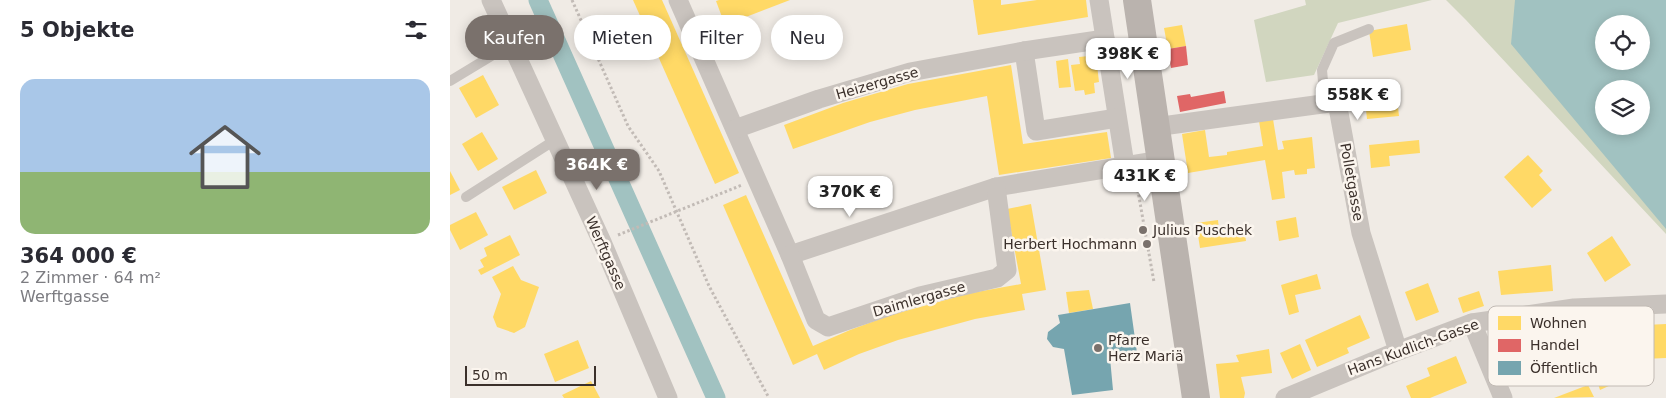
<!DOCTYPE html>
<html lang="de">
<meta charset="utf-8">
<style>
body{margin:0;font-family:"DejaVu Sans",sans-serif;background:#f7f7f7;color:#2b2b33;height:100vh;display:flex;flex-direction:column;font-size:19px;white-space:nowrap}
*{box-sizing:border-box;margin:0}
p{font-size:16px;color:#7c7c81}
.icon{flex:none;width:28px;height:28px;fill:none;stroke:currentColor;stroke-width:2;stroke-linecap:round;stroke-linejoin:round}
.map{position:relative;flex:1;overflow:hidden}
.details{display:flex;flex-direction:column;background:#fff;width:450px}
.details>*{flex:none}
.top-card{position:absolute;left:15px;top:15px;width:475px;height:45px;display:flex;gap:10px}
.tools{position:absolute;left:1145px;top:15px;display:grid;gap:10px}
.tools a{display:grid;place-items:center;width:55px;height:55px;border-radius:50%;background:#fff;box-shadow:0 2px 12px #0003;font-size:25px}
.scale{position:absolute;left:15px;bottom:12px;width:131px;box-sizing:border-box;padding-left:5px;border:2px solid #3b302b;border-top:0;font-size:14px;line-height:18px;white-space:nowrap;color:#3b302b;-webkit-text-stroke:4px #fbf5ee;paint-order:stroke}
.price{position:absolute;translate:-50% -42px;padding:0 11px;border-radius:10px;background:#fff;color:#222;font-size:16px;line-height:32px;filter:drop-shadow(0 1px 2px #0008)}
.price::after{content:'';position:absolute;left:50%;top:30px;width:15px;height:11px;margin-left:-8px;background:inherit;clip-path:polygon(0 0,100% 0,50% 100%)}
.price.active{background:#7a716c;color:#fff}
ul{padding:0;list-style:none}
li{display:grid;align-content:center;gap:10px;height:265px;padding:0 20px}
li span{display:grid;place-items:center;height:155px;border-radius:15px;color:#555}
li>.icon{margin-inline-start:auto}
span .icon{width:90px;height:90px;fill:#fffc;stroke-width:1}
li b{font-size:21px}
h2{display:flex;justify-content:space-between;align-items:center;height:60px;padding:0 20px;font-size:21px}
.tag{padding:0 18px;border-radius:22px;background:#fff;box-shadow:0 2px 12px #0003;font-size:18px;line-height:45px}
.tag.active{background:#7a716c;color:#fff}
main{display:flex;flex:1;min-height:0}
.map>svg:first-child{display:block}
.green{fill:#d1d6bf;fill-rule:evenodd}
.water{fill:#a1c2c1;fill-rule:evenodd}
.homes{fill:#ffd966}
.shops{fill:#e06666}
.public{fill:#76a5af}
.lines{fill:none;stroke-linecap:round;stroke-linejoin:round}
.canal{stroke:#a1c2c1;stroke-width:19}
.path{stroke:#c2bbb6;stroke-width:3;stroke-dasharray:2.5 2.5;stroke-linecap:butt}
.lane{stroke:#c9c3be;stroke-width:10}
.street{stroke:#c9c3be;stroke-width:19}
.secondary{stroke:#bab3ae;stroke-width:28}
.poi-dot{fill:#7a716c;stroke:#fbf5ee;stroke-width:2}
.labels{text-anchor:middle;stroke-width:5;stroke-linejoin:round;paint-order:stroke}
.street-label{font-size:14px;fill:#3b302b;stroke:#fbf5ee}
.poi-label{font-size:14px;fill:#3b302b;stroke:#fbf5ee;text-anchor:start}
.key{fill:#fbf5ee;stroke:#c1bab4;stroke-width:1}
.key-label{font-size:14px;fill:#3b302b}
</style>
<main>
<section class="details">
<h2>5 Objekte<svg class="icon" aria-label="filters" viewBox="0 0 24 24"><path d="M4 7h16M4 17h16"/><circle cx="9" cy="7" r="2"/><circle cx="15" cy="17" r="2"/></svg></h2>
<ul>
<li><span style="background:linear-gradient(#a9c7e8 60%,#8fb573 0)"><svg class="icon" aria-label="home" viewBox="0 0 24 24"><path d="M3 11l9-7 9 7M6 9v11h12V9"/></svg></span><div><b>364 000 €</b><p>2 Zimmer · 64 m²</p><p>Werftgasse</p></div></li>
</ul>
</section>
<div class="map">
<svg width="1216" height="398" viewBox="0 0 1216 398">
<rect width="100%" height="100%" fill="#f0ebe5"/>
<!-- green -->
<g class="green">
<path d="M855 0H982L888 23 864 75 816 82 804 20 856 5Z"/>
<path d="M996 0H1216V234L1016 20ZM1154 24H1191V61H1154ZM1154 89H1191V126H1154Z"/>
</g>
<!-- water -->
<path class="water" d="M1065 0H1216V229L1061 44ZM1154 24H1191V61H1154ZM1154 89H1191V126H1154Z"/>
<!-- homes -->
<g class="homes">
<path d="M183 0H212L289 173 265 184Z"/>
<path d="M269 0H340L275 25 266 1Z"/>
<path d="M523 0H551V5L587 0H636L638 17 528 35Z"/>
<path d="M957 24 961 50 923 57 919 31Z"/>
<path d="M732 25 736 46 718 49 714 28Z"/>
<path d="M639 56 641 65H647L649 82 644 83 645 93 635 95 634 90 625 91 621 65 630 64 629 57Z"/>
<path d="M618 59 621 87 609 88 606 61Z"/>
<path d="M561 65 573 144 657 132 661 158 549 175 537 96 465 110 420 122 343 149 334 125 393 103 458 84Z"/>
<path d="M33 75 49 105 26 118 9 88Z"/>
<path d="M931 89 932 99 947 98 949 116 917 119 914 91Z"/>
<path d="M823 119 828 150 834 149 832 141 862 137 865 168 857 169V174L845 175 844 170 832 172 835 198 822 200 815 160 738 173 732 134 755 130 759 157 777 155V152L813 146 809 121Z"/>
<path d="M32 132 48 159 28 171 12 144Z"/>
<path d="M969 140 970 153 939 156 940 166 921 168 919 145Z"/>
<path d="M1078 155 1093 171 1089 175 1102 190 1082 208 1054 177Z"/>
<path d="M86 170 97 193 64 210 52 187Z"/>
<path d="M0 171 10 190 0 195Z"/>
<path d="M296 195 363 346 400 330 441 315 521 293 571 284 557 209 581 204 596 290 572 294 575 310 525 319 448 340 409 354 374 370 367 354 343 365 273 205Z"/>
<path d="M26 212 38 235 10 250 0 230V225Z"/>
<path d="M846 217 849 237 829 241 826 221Z"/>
<path d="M768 220 769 230 794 227 796 241 750 248 746 223Z"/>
<path d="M60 235 70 255 31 275 28 270 34 267 30 260 37 256 34 248Z"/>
<path d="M1162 236 1181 265 1155 282 1137 253Z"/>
<path d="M1101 265 1103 291 1051 295 1048 271Z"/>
<path d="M63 266 71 280 89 287 75 327 64 333 47 327 43 317 51 294 42 277Z"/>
<path d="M867 274 871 289 845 295 849 312 839 315 831 285Z"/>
<path d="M978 283 989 312 966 321 955 292Z"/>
<path d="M639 290 643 309 619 313 616 292Z"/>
<path d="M1029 291 1034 306 1013 313 1008 298Z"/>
<path d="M910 315 920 338 897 348 899 353 867 367 855 340Z"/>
<path d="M1182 316 1181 344 1172 345 1163 350 1174 379 1150 390 1144 371 1137 374 1134 365 1140 362 1137 353 1163 339 1162 317Z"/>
<path d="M1184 317H1195V325L1216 324V358L1193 359 1192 343 1184 344Z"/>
<path d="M128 340 139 368 105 382 94 354Z"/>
<path d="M850 344 861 370 842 379 830 353Z"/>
<path d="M819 349 822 373 791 377 795 393 794 398H770L766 364 789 362 786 355Z"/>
<path d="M1006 356 1017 383 980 398H961L956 386 980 376 977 368Z"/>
<path d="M141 381 150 398H114L112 395Z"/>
<path d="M1138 385 1144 397 1104 398Z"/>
</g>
<!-- shops -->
<g class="shops">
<path d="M736 46 738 65 721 68 718 49Z"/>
<path d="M774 91 776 103 730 112 727 96 740 94 741 97Z"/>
</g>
<!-- public -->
<path class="public" d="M680 303 687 353 660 358 663 390 622 395 614 349 603 347 597 339 598 332 610 323 608 315Z"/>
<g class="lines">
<!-- canal -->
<path class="canal" d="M88 0 266 398"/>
<!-- path -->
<g class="path">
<path d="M122 0 178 126 209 171 259 286 319 398"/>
<path d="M686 180 704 282"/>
<path d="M168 235 292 185"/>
</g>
<!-- lane -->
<g class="lane">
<path d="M0 81 61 44"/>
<path d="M875 104 872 70 884 43 919 29"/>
<path d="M16 197 105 140"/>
</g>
<!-- street -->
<g class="street">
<path d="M41 0 152 242 218 398"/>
<path d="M228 0 340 255 546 187 710 160"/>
<path d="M649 0 675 165"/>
<path d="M574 51 586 131 667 118"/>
<path d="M705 127 887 102 911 233 948 351"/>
<path d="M285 129 369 99 460 72 574 51 655 39"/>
<path d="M340 255 366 320 378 327 470 296 547 278 557 270 546 187"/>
<path d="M1022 323 1053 398"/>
<path d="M835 398 948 351 1022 323 1124 308 1216 304"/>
</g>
<!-- secondary -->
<path class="secondary" d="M687 0 746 398"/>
</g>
<!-- markers -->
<g class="poi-dot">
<circle cx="693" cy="230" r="5"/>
<circle cx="697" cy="244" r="5"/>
<circle cx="648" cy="348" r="5"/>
</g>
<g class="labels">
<!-- street labels -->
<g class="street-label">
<text transform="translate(427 83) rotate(-16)" y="5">Heizergasse</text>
<text transform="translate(902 182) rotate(80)" y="5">Polletgasse</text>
<text transform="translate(156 253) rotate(66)" y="5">Werftgasse</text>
<text transform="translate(469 299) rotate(-16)" y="5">Daimlergasse</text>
<text transform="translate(963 347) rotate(-20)" y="5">Hans Kudlich-Gasse</text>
</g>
<!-- poi labels -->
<g class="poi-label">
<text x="703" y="235">Julius Puschek</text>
<text x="687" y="249" text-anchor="end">Herbert Hochmann</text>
<text x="658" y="345">Pfarre<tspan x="658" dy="16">Herz Mariä</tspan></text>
</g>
</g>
<!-- legend -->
<rect x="1038" y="306" width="166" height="80" rx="8" class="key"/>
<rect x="1048" y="316" width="23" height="14" fill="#ffd966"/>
<rect x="1048" y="339" width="23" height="13" fill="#e06666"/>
<rect x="1048" y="361" width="23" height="14" fill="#76a5af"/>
<g class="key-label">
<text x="1080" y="328">Wohnen</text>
<text x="1080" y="350">Handel</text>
<text x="1080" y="373">Öffentlich</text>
</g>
</svg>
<div class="tools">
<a><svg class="icon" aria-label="locate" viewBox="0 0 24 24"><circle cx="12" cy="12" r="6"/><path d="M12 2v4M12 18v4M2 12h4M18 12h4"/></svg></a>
<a><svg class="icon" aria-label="layers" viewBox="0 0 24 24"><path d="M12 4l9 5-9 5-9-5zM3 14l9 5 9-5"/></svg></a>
</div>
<div class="scale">50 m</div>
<b class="price" style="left:678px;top:80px">398K €</b>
<b class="price" style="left:908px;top:121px">558K €</b>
<b class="price active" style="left:147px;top:191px">364K €</b>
<b class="price" style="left:695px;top:202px">431K €</b>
<b class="price" style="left:400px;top:218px">370K €</b>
<div class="top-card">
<a class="tag active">Kaufen</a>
<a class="tag">Mieten</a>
<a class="tag">Filter</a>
<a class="tag">Neu</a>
</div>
</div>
</main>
